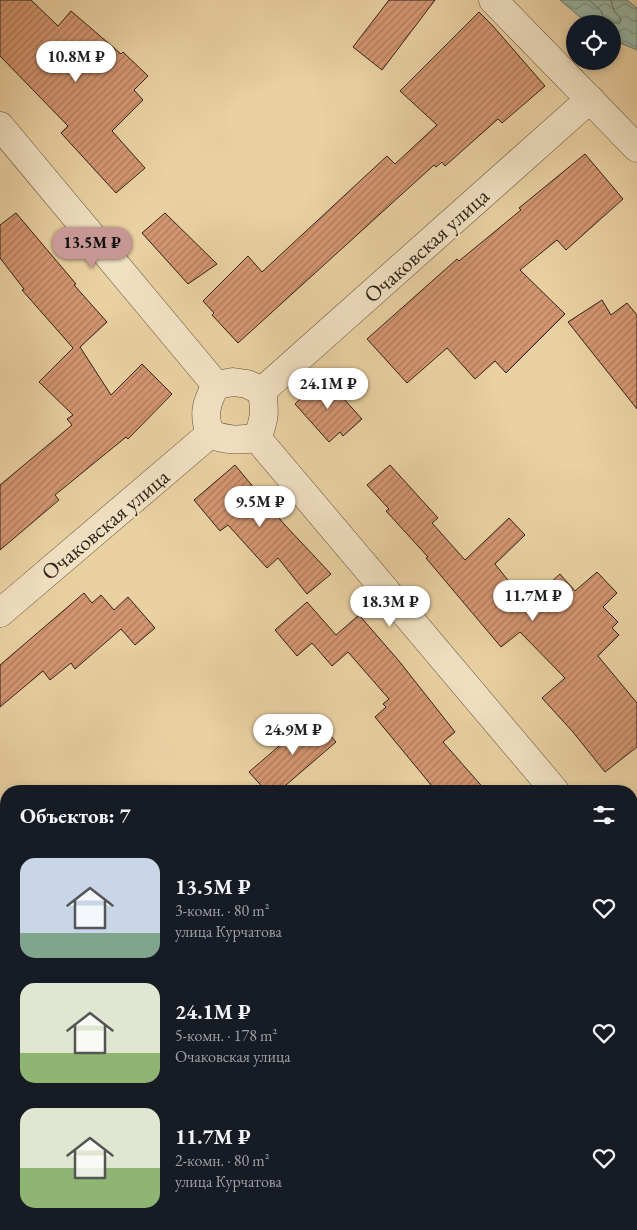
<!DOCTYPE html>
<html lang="ru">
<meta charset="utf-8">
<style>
body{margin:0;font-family:"EB Garamond",serif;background:#242831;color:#f1f3f6;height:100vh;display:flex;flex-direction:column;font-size:19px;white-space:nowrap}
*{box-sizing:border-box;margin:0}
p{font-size:16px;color:#9ea1a6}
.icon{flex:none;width:28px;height:28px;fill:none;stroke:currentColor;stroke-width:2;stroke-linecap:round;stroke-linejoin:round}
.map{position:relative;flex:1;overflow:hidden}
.details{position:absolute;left:0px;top:785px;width:638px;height:445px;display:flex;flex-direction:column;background:#171b24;border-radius:20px 20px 0 0;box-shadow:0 2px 8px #0003}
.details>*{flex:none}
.fabs{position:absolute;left:566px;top:15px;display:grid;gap:10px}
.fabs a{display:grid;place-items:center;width:55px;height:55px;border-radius:50%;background:#171b24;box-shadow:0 2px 8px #0003;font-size:25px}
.price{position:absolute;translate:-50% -42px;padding:0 11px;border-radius:18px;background:#fff;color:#222;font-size:16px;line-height:32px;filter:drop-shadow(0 1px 2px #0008)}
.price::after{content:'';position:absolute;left:50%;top:30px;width:15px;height:11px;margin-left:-8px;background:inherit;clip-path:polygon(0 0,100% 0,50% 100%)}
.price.active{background:#c59692;color:#111}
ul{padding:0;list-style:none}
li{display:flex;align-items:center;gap:15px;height:125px;padding:0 20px}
li span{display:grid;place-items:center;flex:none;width:140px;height:100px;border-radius:15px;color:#555}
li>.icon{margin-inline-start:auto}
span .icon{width:60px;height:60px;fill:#fffc;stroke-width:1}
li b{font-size:21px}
h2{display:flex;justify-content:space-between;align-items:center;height:60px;padding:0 20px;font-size:21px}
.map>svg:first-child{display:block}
.forest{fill:url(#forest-firs);stroke:#736f4f}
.water{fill:url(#water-waves);stroke:#6e7b6d}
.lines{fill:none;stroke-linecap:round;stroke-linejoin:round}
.shore{stroke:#646c5f;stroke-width:1}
.building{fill:url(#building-hatch);stroke:#2f2219}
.minor-casing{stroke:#5e4e3b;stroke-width:29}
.minor{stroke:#f1e1c3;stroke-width:28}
.labels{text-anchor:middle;stroke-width:4;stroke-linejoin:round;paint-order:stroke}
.street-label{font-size:22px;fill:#2f2219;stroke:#f1e1c3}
</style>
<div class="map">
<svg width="637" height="1230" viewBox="0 0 637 1230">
<defs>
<pattern id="forest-firs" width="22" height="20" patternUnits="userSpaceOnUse" patternTransform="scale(1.25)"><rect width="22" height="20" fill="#b7bc85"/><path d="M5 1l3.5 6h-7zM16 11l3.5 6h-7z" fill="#9ea172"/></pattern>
<pattern id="water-waves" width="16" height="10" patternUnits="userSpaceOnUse" patternTransform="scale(1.25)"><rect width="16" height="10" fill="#98b7a5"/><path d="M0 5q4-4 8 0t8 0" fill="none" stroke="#7c9486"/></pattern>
<pattern id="building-hatch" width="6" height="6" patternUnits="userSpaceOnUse" patternTransform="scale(1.25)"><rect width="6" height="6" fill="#d49671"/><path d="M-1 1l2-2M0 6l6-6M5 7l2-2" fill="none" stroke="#ac7a5c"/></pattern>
</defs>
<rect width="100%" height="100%" fill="#ead1a2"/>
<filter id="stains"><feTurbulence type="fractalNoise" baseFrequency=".004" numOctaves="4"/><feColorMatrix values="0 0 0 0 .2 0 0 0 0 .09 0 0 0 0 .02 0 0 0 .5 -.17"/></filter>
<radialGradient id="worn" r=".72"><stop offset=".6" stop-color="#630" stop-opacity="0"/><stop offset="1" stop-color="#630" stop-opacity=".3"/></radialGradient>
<!-- forest -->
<path class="forest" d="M224 1224H269L273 1230H228Z"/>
<!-- water -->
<path class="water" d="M560 0H627L637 8V50L613 40 612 24H588Z"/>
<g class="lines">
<!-- shore -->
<path class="shore" d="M589 0 601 11 606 23H620L621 19 614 11 611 0"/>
</g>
<!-- building -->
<g class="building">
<path d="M0 0H31L58 26 71 11 121 54 123 52 148 76 134 90 143 100 112 131 145 168 116 193 61 133 68 126 0 56Z"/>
<path d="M389 0H435L382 70 353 47Z"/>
<path d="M479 12 492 25 545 86 502 123 498 119 445 166 442 162 436 167 434 165 238 343 212 315 214 313 203 301 248 256 262 272 387 156 395 164 437 125 400 91Z"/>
<path d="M585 154 623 199 566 250 557 240 520 270 565 314 506 373 495 361 475 379 447 348 407 383 367 339 457 259 459 261 521 210 519 208Z"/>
<path d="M16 213 76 284 74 285 107 322 80 347 111 395 142 364 172 394 128 439 126 437 55 495 59 500 0 550V485L72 425 67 419 73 415 39 382 73 348 22 290 24 289 0 258V225Z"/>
<path d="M165 213 217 264 188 284 142 233Z"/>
<path d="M602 300 611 315 627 303 637 315V409L568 322Z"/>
<path d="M324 377 362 419 343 436 340 432 329 442 295 404Z"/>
<path d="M235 465 284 524 331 574 307 594 278 558 267 568 228 525 220 531 194 500Z"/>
<path d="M390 465 438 518 432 523 465 560 509 518 525 535 495 564 527 604 560 574 575 591 597 572 617 593 603 607 618 622 612 628 619 635 598 656 637 703V747L605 772 573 732 542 698 565 678 520 632 501 647 426 558 428 557 386 511 389 509 367 485Z"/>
<path d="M84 593 92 603 101 595 114 610 128 597 155 628 135 645 121 629 75 669 71 663 50 680 43 671 0 707V665Z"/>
<path d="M307 602 336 635 359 615 399 661 455 732 443 742 486 791H436L375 717 386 707 383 704 389 699 348 652 332 666 312 643 297 656 275 630Z"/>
<path d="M314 716 336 742 279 791H266L249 772Z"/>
</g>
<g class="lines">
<!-- minor casing -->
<g class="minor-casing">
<g id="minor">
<path d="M493 0 637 148"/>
<path d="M0 126 216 385"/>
<path d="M233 382 247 384 262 391C265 412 265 419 257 438 239 440 227 441 210 434 203 414 206 403 216 385Z"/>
<path d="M262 391 590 99"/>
<path d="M257 438 555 791"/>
<path d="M0 613 210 434"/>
<path d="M631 882 637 889"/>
<path d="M631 1141 637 1138"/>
<path d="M474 1230 485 1224"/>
</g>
</g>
<!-- minor -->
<use href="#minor" class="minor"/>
</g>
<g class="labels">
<!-- street labels -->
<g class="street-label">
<text transform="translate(426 245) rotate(-42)" y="8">Очаковская улица</text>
<text transform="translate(105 524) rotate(-40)" y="8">Очаковская улица</text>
</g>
</g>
<rect width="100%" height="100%" filter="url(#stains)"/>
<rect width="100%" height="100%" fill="url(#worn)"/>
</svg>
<div class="fabs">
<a><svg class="icon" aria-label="locate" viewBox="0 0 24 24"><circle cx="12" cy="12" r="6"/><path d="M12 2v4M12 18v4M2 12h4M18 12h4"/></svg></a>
</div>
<b class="price" style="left:76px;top:83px">10.8M ₽</b>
<b class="price active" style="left:92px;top:269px">13.5M ₽</b>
<b class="price" style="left:328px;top:410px">24.1M ₽</b>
<b class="price" style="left:260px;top:528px">9.5M ₽</b>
<b class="price" style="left:533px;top:622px">11.7M ₽</b>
<b class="price" style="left:390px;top:628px">18.3M ₽</b>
<b class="price" style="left:293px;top:756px">24.9M ₽</b>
<section class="details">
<h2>Объектов: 7<svg class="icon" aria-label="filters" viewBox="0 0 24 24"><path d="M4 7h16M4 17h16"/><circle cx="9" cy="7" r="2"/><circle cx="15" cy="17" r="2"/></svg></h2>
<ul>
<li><span style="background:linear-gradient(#c9d6e8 75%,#7fa58c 0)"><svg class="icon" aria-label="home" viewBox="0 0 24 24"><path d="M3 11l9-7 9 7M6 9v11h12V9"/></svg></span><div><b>13.5M ₽</b><p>3-комн. · 80 m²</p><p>улица Курчатова</p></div><svg class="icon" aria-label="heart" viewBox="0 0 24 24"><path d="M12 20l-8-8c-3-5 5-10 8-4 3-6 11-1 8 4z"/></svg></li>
<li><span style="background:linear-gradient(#dfe7d0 70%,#8fb573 0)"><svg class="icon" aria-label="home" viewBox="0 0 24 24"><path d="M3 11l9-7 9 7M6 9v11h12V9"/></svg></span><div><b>24.1M ₽</b><p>5-комн. · 178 m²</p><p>Очаковская улица</p></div><svg class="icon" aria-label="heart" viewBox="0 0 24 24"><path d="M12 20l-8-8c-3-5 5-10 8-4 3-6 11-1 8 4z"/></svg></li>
<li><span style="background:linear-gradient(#dfe7d0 60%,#8fb573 0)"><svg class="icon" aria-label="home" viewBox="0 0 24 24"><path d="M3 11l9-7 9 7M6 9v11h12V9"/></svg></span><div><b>11.7M ₽</b><p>2-комн. · 80 m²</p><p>улица Курчатова</p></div><svg class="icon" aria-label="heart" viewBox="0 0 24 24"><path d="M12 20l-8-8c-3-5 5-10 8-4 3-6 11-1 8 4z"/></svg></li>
</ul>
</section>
</div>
